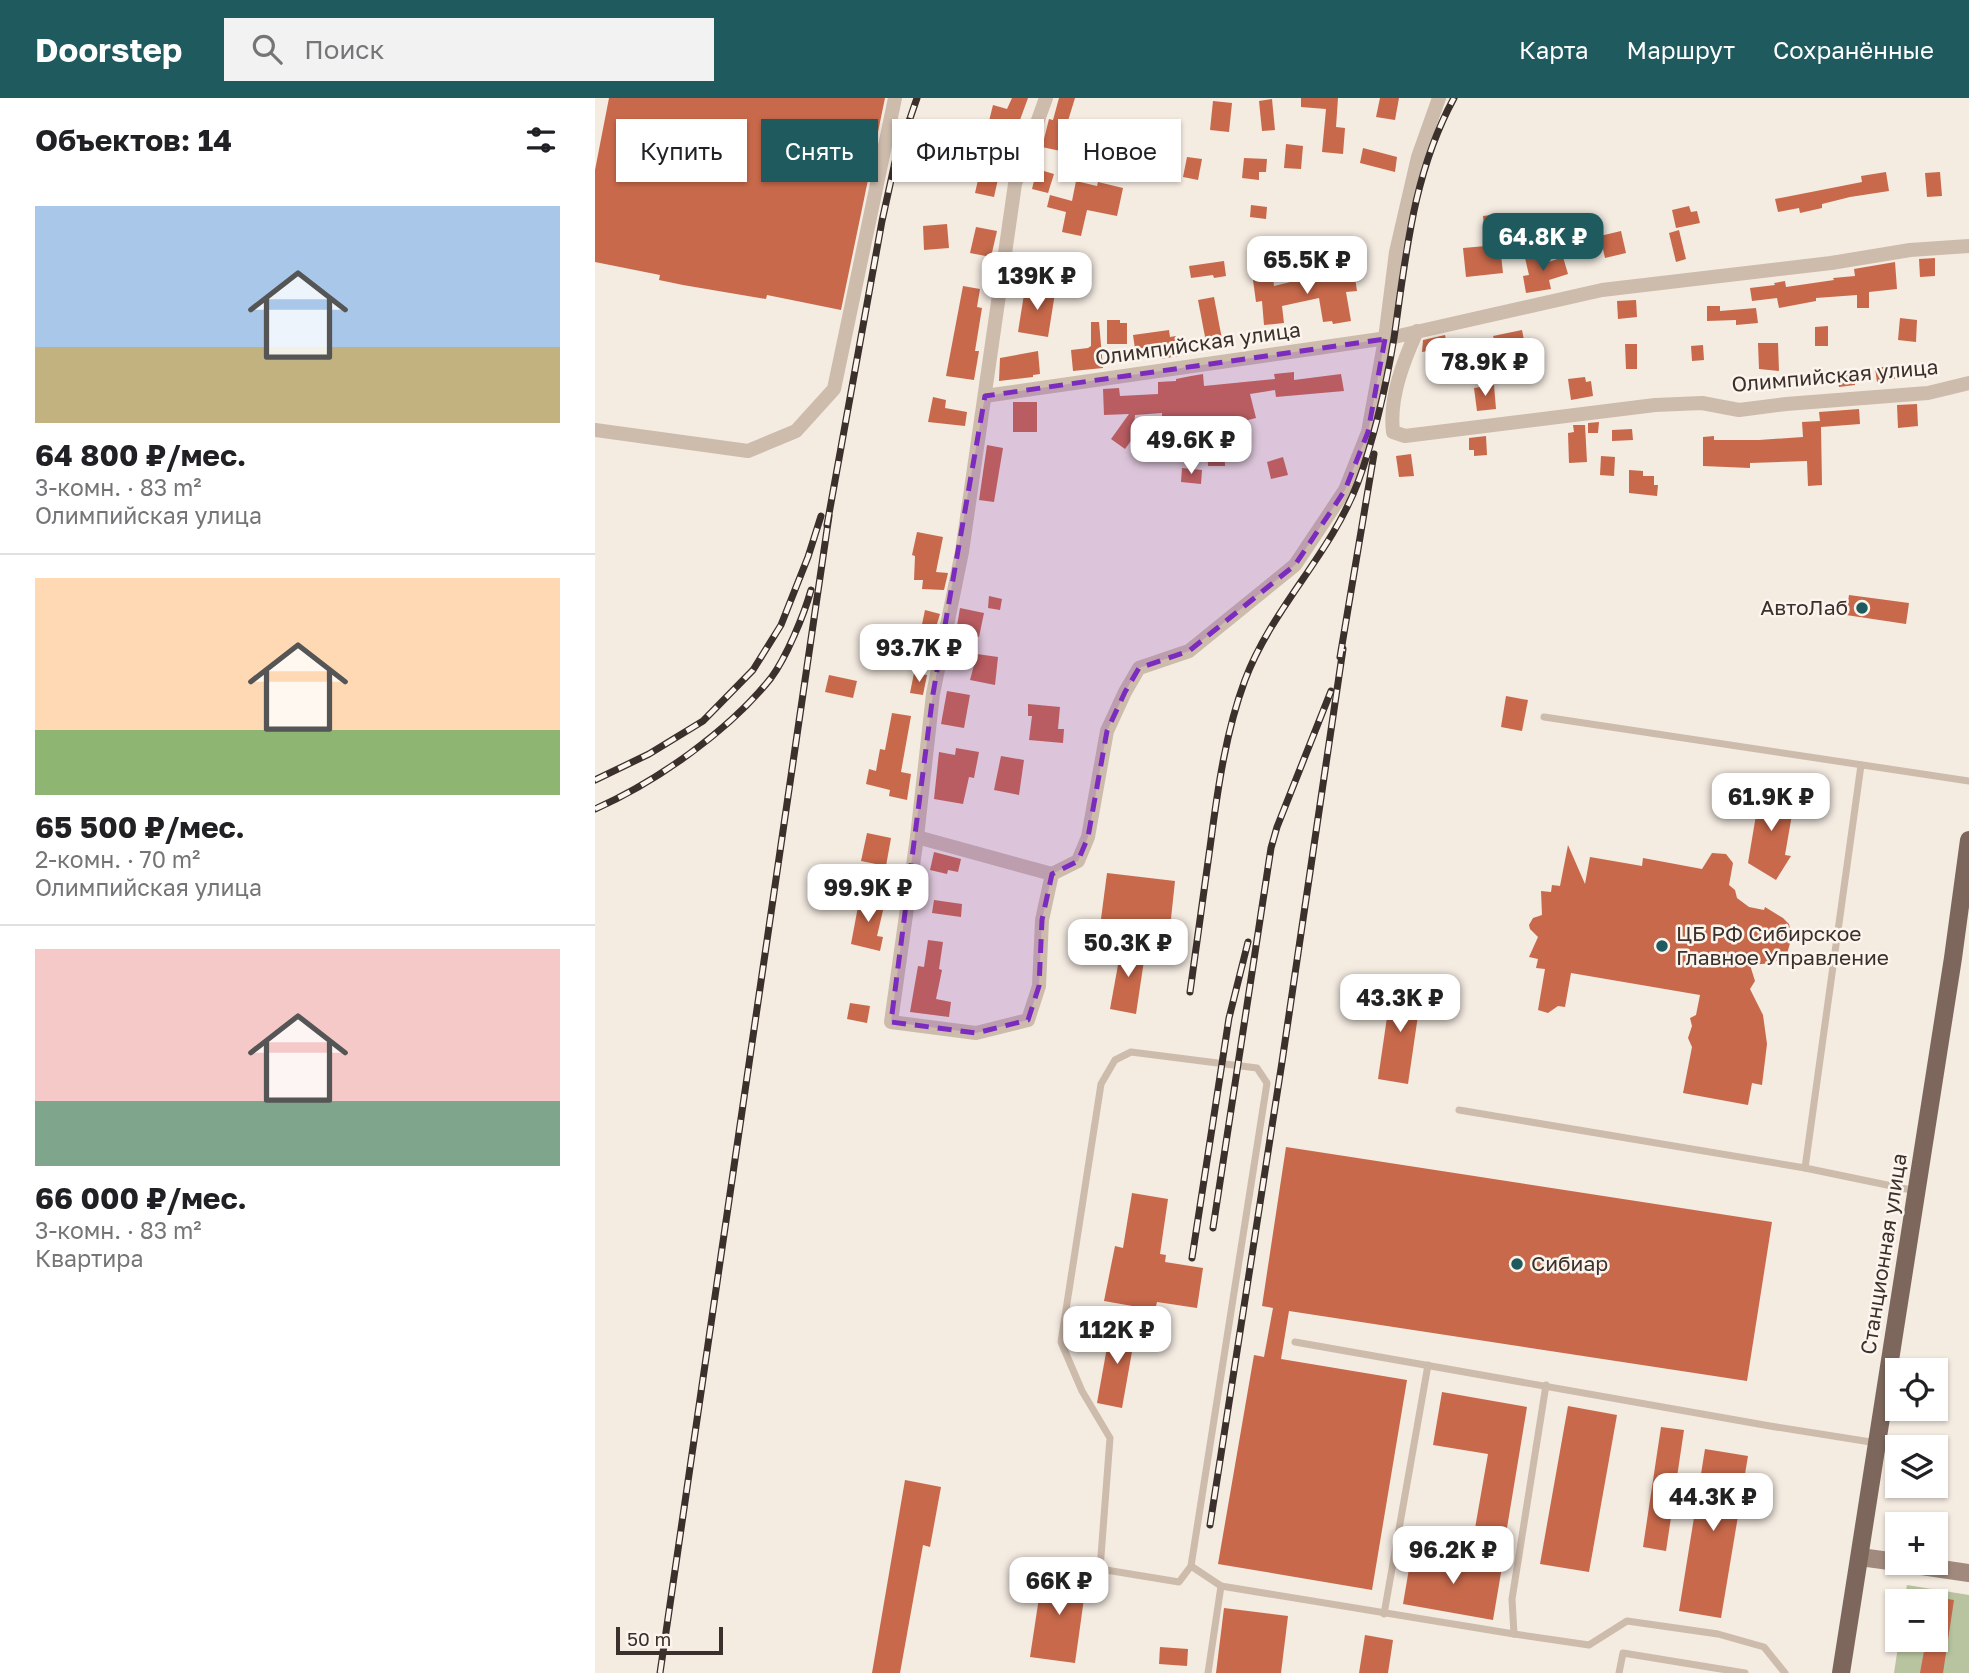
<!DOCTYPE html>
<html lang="ru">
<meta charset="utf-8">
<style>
body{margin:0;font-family:"Golos Text",sans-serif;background:#f2f2f2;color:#202124;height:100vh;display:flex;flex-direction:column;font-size:26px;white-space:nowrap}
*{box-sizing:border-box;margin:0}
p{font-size:23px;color:#757577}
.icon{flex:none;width:38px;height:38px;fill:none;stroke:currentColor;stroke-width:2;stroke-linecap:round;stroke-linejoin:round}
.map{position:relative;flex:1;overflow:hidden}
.drawer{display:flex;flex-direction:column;background:#fff;width:595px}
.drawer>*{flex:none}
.top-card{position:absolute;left:21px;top:21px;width:665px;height:63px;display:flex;gap:14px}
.buttons{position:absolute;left:1290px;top:1260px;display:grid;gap:14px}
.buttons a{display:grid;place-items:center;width:63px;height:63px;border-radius:0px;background:#fff;box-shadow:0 2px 5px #0004;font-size:35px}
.scale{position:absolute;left:21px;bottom:18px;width:107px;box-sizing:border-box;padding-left:7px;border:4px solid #3b302b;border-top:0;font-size:19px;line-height:24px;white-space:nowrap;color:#3b302b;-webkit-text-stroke:5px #fbf5ee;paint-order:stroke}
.price{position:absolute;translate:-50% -60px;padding:0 16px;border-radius:14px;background:#fff;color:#222;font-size:23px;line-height:46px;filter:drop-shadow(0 2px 4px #0008)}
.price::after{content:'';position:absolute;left:50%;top:42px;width:21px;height:16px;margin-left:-10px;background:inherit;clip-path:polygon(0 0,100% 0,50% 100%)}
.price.active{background:#1f5a5e;color:#fff}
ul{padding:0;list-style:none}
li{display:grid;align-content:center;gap:14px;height:371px;padding:0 35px}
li+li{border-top:2px solid #e0e0e0}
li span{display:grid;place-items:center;height:217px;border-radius:0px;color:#555}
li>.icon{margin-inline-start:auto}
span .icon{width:126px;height:126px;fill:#fffc;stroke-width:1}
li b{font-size:30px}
h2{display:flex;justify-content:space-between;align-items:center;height:84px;padding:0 35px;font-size:30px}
.tag{padding:0 24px;border-radius:0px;background:#fff;box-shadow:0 2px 5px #0004;font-size:24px;line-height:63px}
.tag.active{background:#1f5a5e;color:#fff}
header{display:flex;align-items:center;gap:42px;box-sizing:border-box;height:98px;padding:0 35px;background:#1f5a5e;color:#fff}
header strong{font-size:33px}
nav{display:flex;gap:38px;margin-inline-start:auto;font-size:24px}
.search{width:490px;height:63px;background:#f2f2f2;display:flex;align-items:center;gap:18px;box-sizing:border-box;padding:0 24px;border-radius:0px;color:#757577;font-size:26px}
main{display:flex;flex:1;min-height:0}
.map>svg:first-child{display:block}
.green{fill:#b8c4a0}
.building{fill:#c8694b}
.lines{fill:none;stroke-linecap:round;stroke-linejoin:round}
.lane{stroke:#cdbbac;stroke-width:7}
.street{stroke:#cdbbac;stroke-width:14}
.secondary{stroke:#a18a7d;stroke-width:18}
.primary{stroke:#7d675c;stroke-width:18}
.rail-casing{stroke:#3b302b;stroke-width:7}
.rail{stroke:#fbf5ee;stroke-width:4.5;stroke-dasharray:13;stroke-linecap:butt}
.marked{fill:#7b2cbf;fill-opacity:0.2;stroke:#7b2cbf;stroke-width:5;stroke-dasharray:14 9;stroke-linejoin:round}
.poi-dot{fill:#1f5a5e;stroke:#fbf5ee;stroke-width:2.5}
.labels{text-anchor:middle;stroke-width:5;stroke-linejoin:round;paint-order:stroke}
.street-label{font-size:21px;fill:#3b302b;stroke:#fbf5ee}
.poi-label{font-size:21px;fill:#3b302b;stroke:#fbf5ee;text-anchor:start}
</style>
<header>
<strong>Doorstep</strong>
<div class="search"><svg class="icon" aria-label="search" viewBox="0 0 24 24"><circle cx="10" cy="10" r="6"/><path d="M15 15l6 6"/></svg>Поиск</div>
<nav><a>Карта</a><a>Маршрут</a><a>Сохранённые</a></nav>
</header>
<main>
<section class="drawer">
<h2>Объектов: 14<svg class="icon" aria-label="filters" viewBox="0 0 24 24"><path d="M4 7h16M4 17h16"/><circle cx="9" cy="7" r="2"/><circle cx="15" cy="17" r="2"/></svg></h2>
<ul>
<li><span style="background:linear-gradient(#a9c7e8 65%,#c2b280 0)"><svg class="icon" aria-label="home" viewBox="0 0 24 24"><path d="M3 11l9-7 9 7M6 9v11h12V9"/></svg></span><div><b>64 800 ₽/мес.</b><p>3-комн. · 83 m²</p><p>Олимпийская улица</p></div></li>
<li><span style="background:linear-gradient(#ffd9b3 70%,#8fb573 0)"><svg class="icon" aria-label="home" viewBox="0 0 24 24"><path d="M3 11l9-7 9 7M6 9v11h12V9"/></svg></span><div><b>65 500 ₽/мес.</b><p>2-комн. · 70 m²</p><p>Олимпийская улица</p></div></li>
<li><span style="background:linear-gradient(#f6c9c9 70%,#7fa58c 0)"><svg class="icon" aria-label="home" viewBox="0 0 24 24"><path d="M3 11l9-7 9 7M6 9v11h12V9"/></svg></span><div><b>66 000 ₽/мес.</b><p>3-комн. · 83 m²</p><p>Квартира</p></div></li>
</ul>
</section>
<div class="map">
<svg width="1374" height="1575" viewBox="0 0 1374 1575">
<rect width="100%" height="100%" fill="#f4ebe1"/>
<!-- green -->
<path class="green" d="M1312 1487 1374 1497V1575H1299L1304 1542H1340V1503H1309Z"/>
<!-- building -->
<g class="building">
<path d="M14 0H290L246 212 172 197 171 201 88 187 64 182 65 177 0 164V72Z"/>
<path d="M417 0H433L418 41 415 58H413L406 82 403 81 399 99 380 95 390 52 387 51 398 7 412 11Z"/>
<path d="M464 0H480L472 26 477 27 470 54 447 49 454 21 458 22Z"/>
<path d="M706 0H743L741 29 750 30 748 56 727 54 731 11 706 9Z"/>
<path d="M785 0H804L800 22 781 19Z"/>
<path d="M677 1 680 32 667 33 664 3Z"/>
<path d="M618 3 637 5 634 34 615 32Z"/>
<path d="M691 46 708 48 706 71 689 70Z"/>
<path d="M768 50 802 59 800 74 765 65Z"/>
<path d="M592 59 607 61 603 82 588 79Z"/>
<path d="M649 60 672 61 671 74H664V82L647 80Z"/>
<path d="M442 71 459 76 453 95 437 91Z"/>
<path d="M1291 74 1294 93 1255 99 1227 106V110L1205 115 1204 110 1183 114 1180 101 1267 84 1266 78Z"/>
<path d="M1345 74 1347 98 1332 99 1330 75Z"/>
<path d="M481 83 502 88 503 84 528 90 522 118 492 112 486 138 467 134 471 114 452 109 455 97 477 103Z"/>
<path d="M656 107 672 109 671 121 655 119Z"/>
<path d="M1094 108 1096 114 1102 113 1105 125 1081 130 1077 112Z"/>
<path d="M905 116 908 139H904L908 175 871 179 868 150 891 148 888 118Z"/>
<path d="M352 126 354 150 329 152 328 128Z"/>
<path d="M381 129 402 133 396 159 375 155Z"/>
<path d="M1084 132 1091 161 1081 164 1074 135Z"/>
<path d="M1026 133 1031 155 1010 160 1005 138Z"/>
<path d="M946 156 948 166 968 159 973 176 954 182 956 191 931 195 928 178 934 177 930 160Z"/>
<path d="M1340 160V178L1325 179 1324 161Z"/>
<path d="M629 163 631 178 619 180 618 177 596 180 594 168Z"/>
<path d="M1300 164 1302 191 1274 194V210H1262V197L1221 200V203L1184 210 1182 200 1157 203 1155 190 1180 187 1179 185 1190 183 1191 189 1239 182 1238 180 1260 178 1259 171Z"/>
<path d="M759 173 762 193 751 194 756 223 738 226 737 223 728 224 724 200 687 208 689 225 669 227 667 203 661 204 658 182 678 179 679 188 720 178Z"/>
<path d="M368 188 385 191 382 209 387 210 380 253H384L379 282 351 278Z"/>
<path d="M430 190 460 195 453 239 423 234Z"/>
<path d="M619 199 627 241 611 244 603 202Z"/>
<path d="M1041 202 1042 219 1023 221 1022 203Z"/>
<path d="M1112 208H1125V213L1161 210 1163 225 1141 227V222L1112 223Z"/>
<path d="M1305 220 1322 222 1321 244 1303 242Z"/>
<path d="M512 222H525V225H532V246H512Z"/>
<path d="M496 224H504L508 270 478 273 476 252 493 250 496 248Z"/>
<path d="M1233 228V248H1220V229Z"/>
<path d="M574 232 575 239 581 238 584 258 565 261 563 248 540 251 538 237Z"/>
<path d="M927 232 932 257 892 267 889 246 900 244 898 238Z"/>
<path d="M850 237 852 247 867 245 869 263 843 266 840 252 827 254 828 242Z"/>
<path d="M1163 245H1183L1184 273 1164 271Z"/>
<path d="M1030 246H1042V271H1031Z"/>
<path d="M1108 247 1109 262 1097 263 1096 248Z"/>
<path d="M443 253 445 276 438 277V279L404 283 405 260Z"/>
<path d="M1303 267 1304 280 1282 284 1280 270Z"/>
<path d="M1258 271 1260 287 1244 289 1242 274Z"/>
<path d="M699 274V282L746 276 749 293 681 299 680 292 655 296 661 320 641 325V343H629L630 368H613L612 342 567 343V315L540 317 538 340 530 351 516 341 534 316 509 317 508 291 524 290 525 298 563 296V284L581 283V281L596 278 608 276 609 288 680 281 679 276Z"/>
<path d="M990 279 991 284 996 283 998 298 976 302 973 281Z"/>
<path d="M899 287 901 311 882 313 879 290Z"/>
<path d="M338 299 351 302 350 310 372 314 370 328 333 324Z"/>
<rect x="418" y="304" width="24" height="30"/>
<path d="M1322 306 1323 328 1303 330 1302 307Z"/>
<path d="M1264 311 1265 326 1226 329 1227 387 1213 388 1212 363 1155 365V370L1108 368V339L1119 338V342H1164L1208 339 1207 324 1225 323 1224 314Z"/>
<path d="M1004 324 1003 335H993V325Z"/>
<path d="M978 327H990L992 364 974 365 973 335 979 334Z"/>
<path d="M1037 331 1038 342 1017 343V332Z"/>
<path d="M891 338 892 357 879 358V352H874V340Z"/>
<path d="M392 347 408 350 399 404 384 402Z"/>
<path d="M816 356 819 378 804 379 801 358Z"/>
<path d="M1006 358 1020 359 1019 378 1005 377Z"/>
<path d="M688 359 693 377 676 381 672 364Z"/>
<path d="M587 370 607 372 606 386 586 384Z"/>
<path d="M1034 372 1048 373V378H1059V387H1063L1062 398 1034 395Z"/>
<path d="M322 434 348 439 341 474 353 475 349 492 327 491 328 482H319L320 458 317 457Z"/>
<path d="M1254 497 1314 505 1311 526 1251 517Z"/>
<path d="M394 498 407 501 405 512 393 510Z"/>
<path d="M365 510 389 515 384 539 361 534Z"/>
<path d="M330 512 345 516 338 539 325 536Z"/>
<path d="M279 544 305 550 307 544 323 548 318 570 275 559Z"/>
<path d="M382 556 403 559 400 587 375 582Z"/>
<path d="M319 575 332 577 328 597 315 595Z"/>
<path d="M234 577 262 583 258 600 230 594Z"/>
<path d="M352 593 375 597 369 630 346 626Z"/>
<path d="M911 598 933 602 927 633 906 629Z"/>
<path d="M433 606 465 609 463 631H469L468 645 434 642 437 618H433Z"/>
<path d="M297 615 316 618 306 674 316 676 312 702 294 698 295 692 271 686 274 671 281 673 285 651 290 652Z"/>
<path d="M361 650 384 654 379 680 374 679 368 706 339 701 344 654 360 657Z"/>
<path d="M406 658 429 662 424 697 399 692Z"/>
<path d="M1165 693 1200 699 1190 757 1196 758 1181 782 1153 765Z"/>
<path d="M272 735 296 740 291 768 266 763Z"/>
<path d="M973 747 990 786 995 759 1047 768 1048 760 1107 771 1117 755 1131 756 1138 765 1134 787 1140 792 1142 800 1154 809 1169 812 1170 809 1188 820 1194 826 1197 838 1192 856 1178 865 1155 867 1160 883 1155 891 1168 917 1172 946 1167 987 1157 985 1153 1007 1088 995 1097 949 1093 940 1097 928 1095 920 1101 917 1105 897 976 875 970 909 963 908 953 915 943 912 950 871 941 870 943 861 934 859 943 839 935 831 934 827 938 820 947 817 946 793 956 794 957 787 965 788Z"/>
<path d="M339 754 366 761 363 774 353 772 352 776 335 772Z"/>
<path d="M512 775 580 783 575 830 506 821Z"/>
<path d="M265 798 290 804 282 838 288 839 285 853 256 846Z"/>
<path d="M339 802 367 806 366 819 337 815Z"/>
<path d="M333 842 348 844 344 871 347 872 341 901 356 904 354 919 315 914 323 868 329 869Z"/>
<path d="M527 845 551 849 541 916 515 911Z"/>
<path d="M797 885 827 890 813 986 783 981Z"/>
<path d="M255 905 275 908 272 925 252 921Z"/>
<path d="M691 1049 1177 1124 1152 1283 694 1213 686 1261 812 1282 777 1492 623 1466 659 1257 669 1259 678 1210 667 1208Z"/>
<path d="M537 1095 573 1101 565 1156 571 1157 570 1164 608 1170 602 1210 562 1204 560 1212 509 1203 520 1148 528 1150Z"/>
<path d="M516 1227 541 1231 527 1310 502 1305Z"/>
<path d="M847 1294 932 1309 910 1442 879 1436 893 1356 838 1347Z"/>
<path d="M973 1308 1022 1317 994 1474 945 1466Z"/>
<path d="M1066 1329 1089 1332 1071 1453 1048 1449Z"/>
<path d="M1110 1351 1153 1358 1126 1520 1084 1513Z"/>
<path d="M310 1382 346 1389 335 1449 328 1447 305 1575H277Z"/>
<path d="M817 1453 907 1469 898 1522 808 1506Z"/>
<path d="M448 1473 492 1479 480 1565 435 1559Z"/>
<path d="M1340 1499 1359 1502 1348 1575H1325L1331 1542H1340Z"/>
<path d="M629 1510 693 1518 686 1575H621Z"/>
<path d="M770 1537 798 1542 793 1575H764Z"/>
<path d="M565 1549 593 1551 592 1568 564 1566Z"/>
</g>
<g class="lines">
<!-- lane -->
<g class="lane">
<path d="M949 619 1374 683"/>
<path d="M864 1012 1210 1070 1321 1093"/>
<path d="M1210 1070 1266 667"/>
<path d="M700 1244 1175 1328 1282 1345"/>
<path d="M951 1287 917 1501 919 1536 994 1547 1032 1523 1123 1536 1169 1549 1190 1575"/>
<path d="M596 1468 584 1484 505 1471 515 1340 487 1293 466 1244 506 986 520 962 536 954 662 970 672 985 596 1468 626 1488 919 1536"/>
<path d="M789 1516 833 1267"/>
<path d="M613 1575 626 1488"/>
<path d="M1024 1575 1028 1555 1150 1575"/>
</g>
<!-- street -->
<g class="street">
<path d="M451 0 420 86 367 454 338 596 322 739 296 924 381 935 433 922 444 888 447 822 457 776 483 763 493 739 512 633 530 594 544 570 594 553 700 467 750 392 773 334 790 241 801 154 823 59 844 0"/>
<path d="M822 233C808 264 794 300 798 334L810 338 1060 307 1107 305 1144 312 1191 306 1333 295 1374 285"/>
<path d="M390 298 799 239 1007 192 1236 165 1315 152 1374 148"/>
<path d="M0 332 153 353 201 333 239 291 300 0"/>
<path d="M322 739 457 776"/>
</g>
<!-- secondary -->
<g class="secondary">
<path d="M1265 1459 1302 1464"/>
<path d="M1306 1465 1374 1475"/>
</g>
<!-- primary -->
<path class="primary" d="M1246 1575 1358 860 1374 742"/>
<!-- rail casing -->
<g class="rail-casing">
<g id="rail">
<path d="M232 427 287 123 300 64 322 0"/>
<path d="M745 559 779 356"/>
<path d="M0 682 54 656 108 623 158 572 186 527 213 459 226 418"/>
<path d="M0 711C61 684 134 633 176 580 191 560 209 517 216 492"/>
<path d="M595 894C602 844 609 793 616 742 623 689 631 633 650 582 677 510 736 456 763 384 780 338 791 288 799 240 811 157 818 75 859 0"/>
<path d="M618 1130 676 750 682 729 736 593"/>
<path d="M597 1160 634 920 653 844"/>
<path d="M615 1427 687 964 748 551"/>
<path d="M65 1575 234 418"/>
</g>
</g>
<!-- rail -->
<use href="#rail" class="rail"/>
</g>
<!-- marked area -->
<path class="marked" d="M790 241 773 334 750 392 700 467 594 553 544 570 530 594 512 633 493 739 483 763 457 776 447 822 444 888 433 922 381 935 296 924 338 596 390 298Z"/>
<!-- markers -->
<g class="poi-dot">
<circle cx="1267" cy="510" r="7"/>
<circle cx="1067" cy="848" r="7"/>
<circle cx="922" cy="1166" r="7"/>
</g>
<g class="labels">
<!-- street labels -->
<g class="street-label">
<text transform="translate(603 246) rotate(-8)" y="7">Олимпийская улица</text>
<text transform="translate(1240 278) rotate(-5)" y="7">Олимпийская улица</text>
<text transform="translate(1289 1156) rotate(-81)" y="7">Станционная улица</text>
</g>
<!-- poi labels -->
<g class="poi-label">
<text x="1253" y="517" text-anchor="end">АвтоЛаб</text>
<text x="1081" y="843">ЦБ РФ Сибирское<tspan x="1081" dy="24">Главное Управление</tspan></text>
<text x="936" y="1173">Сибиар</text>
</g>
</g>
</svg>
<div class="buttons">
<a><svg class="icon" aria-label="locate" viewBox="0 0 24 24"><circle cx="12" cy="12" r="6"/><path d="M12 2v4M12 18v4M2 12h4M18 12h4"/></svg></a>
<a><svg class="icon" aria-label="layers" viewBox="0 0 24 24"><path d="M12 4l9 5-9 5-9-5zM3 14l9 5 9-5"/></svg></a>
<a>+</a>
<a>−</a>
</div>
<div class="scale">50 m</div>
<b class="price active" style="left:948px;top:175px">64.8K ₽</b>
<b class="price" style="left:712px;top:198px">65.5K ₽</b>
<b class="price" style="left:442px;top:214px">139K ₽</b>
<b class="price" style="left:890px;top:300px">78.9K ₽</b>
<b class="price" style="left:596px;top:378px">49.6K ₽</b>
<b class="price" style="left:324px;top:586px">93.7K ₽</b>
<b class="price" style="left:1176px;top:735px">61.9K ₽</b>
<b class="price" style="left:273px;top:826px">99.9K ₽</b>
<b class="price" style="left:533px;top:881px">50.3K ₽</b>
<b class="price" style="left:805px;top:936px">43.3K ₽</b>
<b class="price" style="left:522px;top:1268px">112K ₽</b>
<b class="price" style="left:1118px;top:1435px">44.3K ₽</b>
<b class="price" style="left:858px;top:1488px">96.2K ₽</b>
<b class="price" style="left:464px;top:1519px">66K ₽</b>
<div class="top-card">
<a class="tag">Купить</a>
<a class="tag active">Снять</a>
<a class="tag">Фильтры</a>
<a class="tag">Новое</a>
</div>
</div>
</main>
